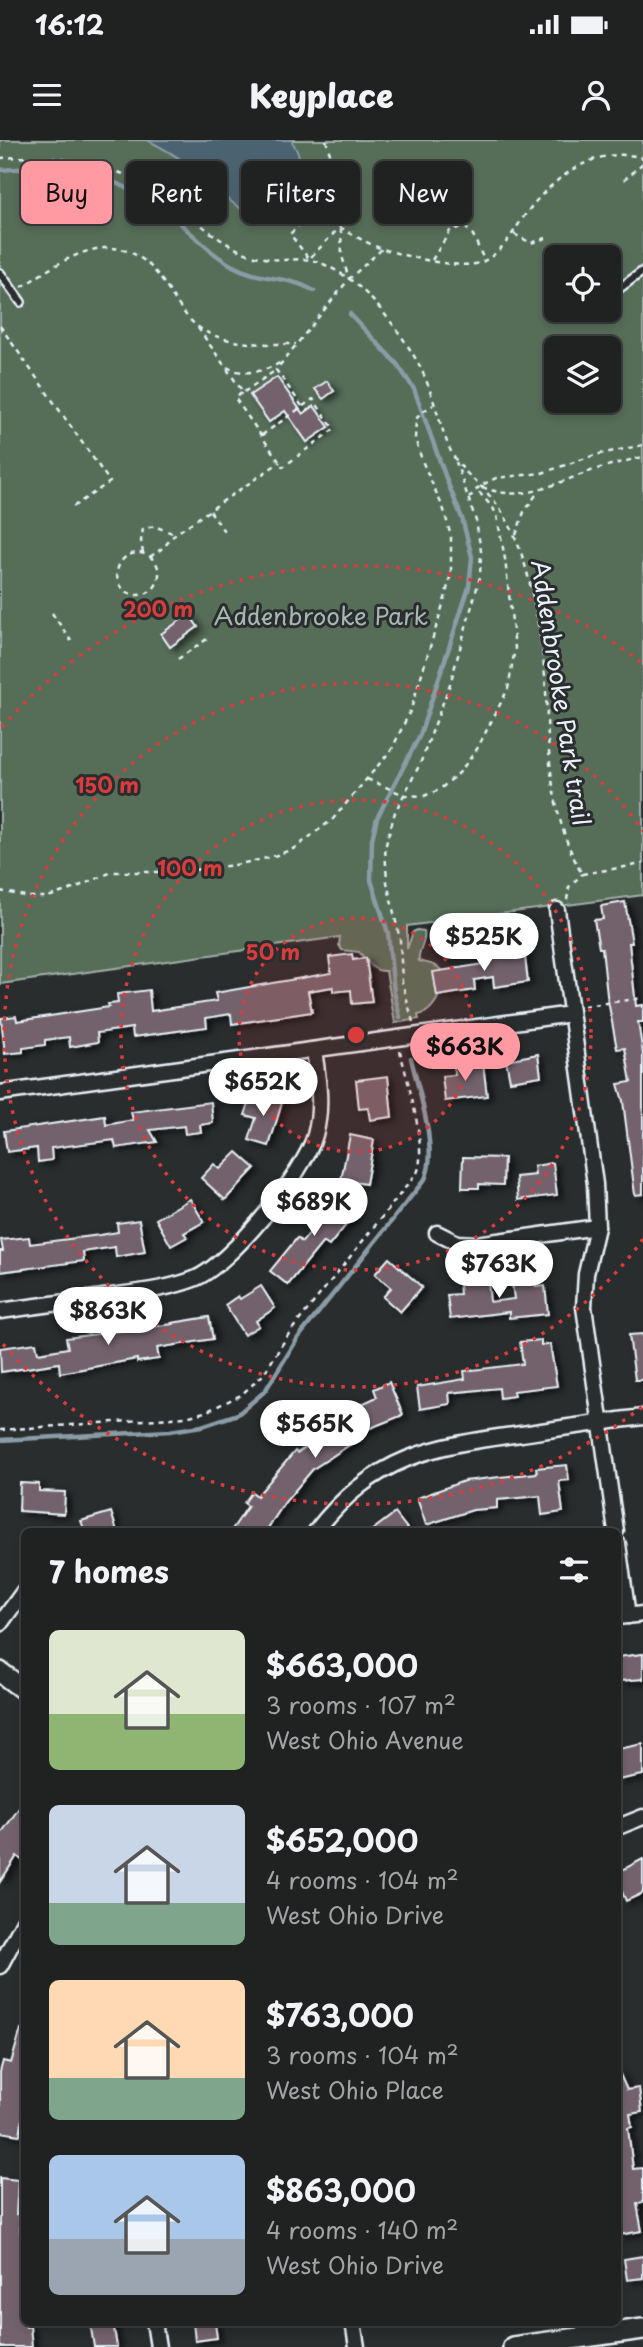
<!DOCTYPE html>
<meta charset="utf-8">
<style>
body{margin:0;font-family:"Playpen Sans",sans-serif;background:#282a2a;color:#f1f3f6;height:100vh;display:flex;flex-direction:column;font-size:26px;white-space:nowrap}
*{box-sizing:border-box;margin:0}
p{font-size:23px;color:#a2a4a5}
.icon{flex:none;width:38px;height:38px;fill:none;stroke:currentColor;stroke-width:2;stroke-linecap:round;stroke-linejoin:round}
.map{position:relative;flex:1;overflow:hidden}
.panel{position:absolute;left:21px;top:1388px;width:600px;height:798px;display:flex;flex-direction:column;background:#202222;border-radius:10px;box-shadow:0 4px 10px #0003,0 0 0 2px #3d3f40}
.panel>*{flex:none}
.top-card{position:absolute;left:21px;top:21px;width:602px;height:63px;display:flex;gap:14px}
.fabs{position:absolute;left:544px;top:105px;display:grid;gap:14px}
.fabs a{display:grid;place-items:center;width:77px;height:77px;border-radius:10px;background:#202222;box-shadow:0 4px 10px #0003,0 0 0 2px #3d3f40;font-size:35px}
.price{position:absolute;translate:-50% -60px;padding:0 16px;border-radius:24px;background:#fff;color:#222;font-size:23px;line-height:46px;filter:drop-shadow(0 2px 4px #0008)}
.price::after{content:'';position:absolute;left:50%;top:42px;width:21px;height:16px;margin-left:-10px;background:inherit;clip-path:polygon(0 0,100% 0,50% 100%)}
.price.active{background:#ff9aa2;color:#111}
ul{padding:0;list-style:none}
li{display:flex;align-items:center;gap:21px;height:175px;padding:0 28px}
li span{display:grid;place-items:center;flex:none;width:196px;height:140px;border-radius:10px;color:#555}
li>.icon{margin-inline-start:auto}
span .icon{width:84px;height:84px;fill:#fffc;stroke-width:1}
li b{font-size:30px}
h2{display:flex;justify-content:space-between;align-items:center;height:84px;padding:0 28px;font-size:30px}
.tag{padding:0 24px;border-radius:10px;background:#202222;box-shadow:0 4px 10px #0003,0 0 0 2px #3d3f40;font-size:24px;line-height:63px}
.tag.active{background:#ff9aa2;color:#111}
.status{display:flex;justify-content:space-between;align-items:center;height:49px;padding:0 35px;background:#202222;direction:ltr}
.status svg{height:19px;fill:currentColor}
header{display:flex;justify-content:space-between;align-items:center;height:91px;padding:0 28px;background:#202222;font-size:32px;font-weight:800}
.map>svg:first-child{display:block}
.green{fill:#566d59;stroke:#9fafa8;stroke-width:2;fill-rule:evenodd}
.water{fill:#4b636f;stroke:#8a9ca6;stroke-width:2}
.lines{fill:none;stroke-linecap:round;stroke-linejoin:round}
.stream{stroke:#8a9ca6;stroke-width:4.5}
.building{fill:#73626c;stroke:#e8f1f8;stroke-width:2;filter:url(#shadow)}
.lane-casing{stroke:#e8f1f8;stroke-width:12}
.street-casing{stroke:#e8f1f8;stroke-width:19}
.secondary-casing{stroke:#e8f1f8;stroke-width:24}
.path{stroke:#e8f1f8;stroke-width:2.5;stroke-dasharray:5 5;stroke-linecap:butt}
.lane{stroke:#2a2d2e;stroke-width:7}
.street{stroke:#2a2d2e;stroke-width:14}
.secondary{stroke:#2a2d2e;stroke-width:19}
.ring{fill:none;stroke:#d83c3d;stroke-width:3.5;stroke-dasharray:3.5 7}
.labels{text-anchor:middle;stroke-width:6;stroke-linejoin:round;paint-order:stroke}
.park-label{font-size:24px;fill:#a6b6b0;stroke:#2a2d2e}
.street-label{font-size:24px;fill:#e8f1f8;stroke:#2a2d2e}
.centre{fill:#d83c3d;stroke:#2a2d2e;stroke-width:3.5}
.ring-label{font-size:21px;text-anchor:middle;font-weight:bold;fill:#d83c3d;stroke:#2a2d2e;stroke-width:6;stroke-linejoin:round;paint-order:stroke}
</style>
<div class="status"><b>16:12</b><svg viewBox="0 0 49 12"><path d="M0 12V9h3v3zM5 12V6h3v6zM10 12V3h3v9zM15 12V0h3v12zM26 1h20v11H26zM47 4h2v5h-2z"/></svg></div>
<header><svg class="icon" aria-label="menu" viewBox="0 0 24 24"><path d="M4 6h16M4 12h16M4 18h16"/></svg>Keyplace<svg class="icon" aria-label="person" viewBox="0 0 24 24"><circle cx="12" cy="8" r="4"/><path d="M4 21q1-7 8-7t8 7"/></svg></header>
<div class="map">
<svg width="643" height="2207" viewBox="0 0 643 2207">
<defs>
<filter id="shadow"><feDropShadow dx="5" dy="3" stdDeviation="3.5" flood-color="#0009"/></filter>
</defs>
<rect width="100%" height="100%" fill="#2a2d2e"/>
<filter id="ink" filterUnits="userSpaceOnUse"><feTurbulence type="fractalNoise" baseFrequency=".0143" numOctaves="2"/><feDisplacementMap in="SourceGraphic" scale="14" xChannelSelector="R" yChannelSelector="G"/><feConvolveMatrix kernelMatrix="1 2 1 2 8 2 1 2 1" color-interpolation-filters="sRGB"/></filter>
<g filter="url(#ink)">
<!-- green -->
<path class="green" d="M0 0H643V755L407 786V809L413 792 417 790 424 791C427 803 417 810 419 821 432 824 440 825 446 837 442 851 434 873 418 875L419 879 395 883 386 831C371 832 369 821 359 812L342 810 339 805 340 797 0 844ZM556 117H609V170H556ZM556 208H609V261H556Z"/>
<!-- water -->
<path class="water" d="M147 0H291C300 13 304 27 297 41 265 113 225 53 189 25 176 16 161 7 147 0Z"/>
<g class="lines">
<!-- stream -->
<g class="stream">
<path d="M0 30C69 24 120 34 175 79 194 95 211 114 233 126 259 141 289 135 314 151"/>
<path d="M350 174 397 224 414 249 447 341 462 378 472 417 469 447 420 595 377 678 372 699 371 740 388 793 394 852 400 877"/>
<path d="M0 1300 170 1291 202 1286 238 1274 265 1251 298 1198 425 1039C439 1009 418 950 411 918"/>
</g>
</g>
<!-- building -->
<g class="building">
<path d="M277 237 303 274 314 266 329 287 307 302 285 271 269 282 250 255Z"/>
<path d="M327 241 334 251 323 259 315 249Z"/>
<path d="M189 474 198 487 170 507 161 494Z"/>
<path d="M625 762 632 803H629L636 866 643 865V882H638L643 914V1054L635 1055 623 961 618 944 631 942 625 908 617 909 607 855 602 808H599L594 780 603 779 601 766Z"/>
<path d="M524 809 528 842 494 847 493 837 474 840 475 850 437 856 433 832 484 824 482 814Z"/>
<path d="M352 814 353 820 366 818 372 862 352 864 351 850 333 852V847L308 851 312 872 232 884 231 874 206 878 207 887 133 897 132 888 97 893 98 902 70 907 69 897 45 900V905L23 908V912L5 914 1 878 16 876 17 881 109 867 108 864 118 863 117 854 149 850 151 871 217 861 215 853 331 833 329 817Z"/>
<path d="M538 914 541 936 510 941 506 920Z"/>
<path d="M483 923 487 956 445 961 442 936 455 935 454 927Z"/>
<path d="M388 936 392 977 370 980 368 968 359 969 356 940Z"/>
<path d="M252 954 282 963 269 1006 249 1000 256 978 245 975Z"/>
<path d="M211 962 213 983 200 985 201 992 185 994 184 986 150 990 157 1002 116 1008 114 1000 51 1008 52 1020 38 1022 37 1008 7 1012 4 991 105 976 106 985 133 980 131 972Z"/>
<path d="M350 995 374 1000 366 1044 341 1040Z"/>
<path d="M237 1012 255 1028 225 1060 201 1038 214 1024 220 1029Z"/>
<path d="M463 1017 504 1018 503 1045 479 1044V1048H462Z"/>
<path d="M553 1023 557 1055 518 1060 516 1037 535 1035 534 1026Z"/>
<path d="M329 1053 355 1074 329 1106 323 1102 288 1145 270 1131 297 1098 302 1102 319 1082 311 1076Z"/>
<path d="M190 1059 204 1082 184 1093 187 1097 171 1106 156 1079Z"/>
<path d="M139 1080 145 1112 116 1117 115 1107 83 1112 84 1121 0 1132V1111H3L1 1100 29 1097 30 1104 100 1095 118 1092 117 1083Z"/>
<path d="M389 1118 422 1147 400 1172 383 1157 391 1148 375 1134Z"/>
<path d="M534 1134 536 1147 545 1146 548 1174 509 1178V1172L450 1179 447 1155 460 1154 459 1144 488 1141 490 1162 514 1159 511 1136Z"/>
<path d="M261 1146 275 1168 256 1181 259 1186 244 1195 225 1165 238 1156 240 1159Z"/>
<path d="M209 1177 213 1199 157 1208 159 1219 137 1222V1219L60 1233 59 1223 1 1232 0 1208 36 1203 38 1213 68 1208 66 1198 173 1184 172 1183Z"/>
<path d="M643 1194V1240H635L629 1195Z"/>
<path d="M541 1200V1205L550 1204 557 1246 513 1251 514 1256 500 1258 499 1248 449 1253 450 1264 420 1269 417 1247 465 1239 464 1231 523 1224 520 1202Z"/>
<path d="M389 1242 403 1275 353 1295 357 1300 313 1329 285 1362 266 1391H231L248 1366 244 1363 252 1352 257 1356 295 1311 297 1313 356 1274 353 1268 377 1257 374 1249Z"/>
<path d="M567 1325 569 1340 559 1341 563 1372 542 1375 540 1356 497 1360V1368L473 1370 426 1385 417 1358 464 1341 537 1333 536 1328Z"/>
<path d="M20 1343 39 1344V1351L65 1352 64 1374 19 1371Z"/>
<path d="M111 1372 117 1391H85L81 1381Z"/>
<path d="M395 1373 409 1391H371Z"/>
<path d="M643 1514V1539L620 1541 618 1517Z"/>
<path d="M643 1604V1635L618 1640V1609Z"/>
<path d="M24 1661V1722L17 1716 0 1742V1695Z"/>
<path d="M643 1719V1753L626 1761 618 1743V1732Z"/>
<path d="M21 1889 24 1890V1969L20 1995 0 1992V1932L3 1921 11 1923Z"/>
<path d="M618 1930 627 1950 639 1948 642 1972 630 1974 632 1987 628 1988 633 2029 643 2028V2063L637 2064 642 2091 619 2095Z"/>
<path d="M0 2038 18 2040 16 2074 19 2073 24 2132V2160H23L24 2182 26 2187 30 2186 32 2207H0Z"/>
<path d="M643 2116V2138L627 2140 624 2119Z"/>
<path d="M90 2182H113L117 2207H94Z"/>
<path d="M193 2182H215L217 2198 195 2201Z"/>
</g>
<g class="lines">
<!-- lane casing -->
<g class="lane-casing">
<g id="lane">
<path d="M0 133 21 162"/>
<path d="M609 156 643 131"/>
</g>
</g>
<!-- street casing -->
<g class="street-casing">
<g id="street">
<path d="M557 770 595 1044 597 1087 586 1134 584 1167 616 1391"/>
<path d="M0 953 571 874"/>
<path d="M437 1093 457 1103 477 1104 597 1087"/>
<path d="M0 1171C37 1166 74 1161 111 1156 139 1152 168 1149 194 1139 230 1125 305 1032 315 995 323 966 318 938 314 910"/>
<path d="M316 1391C374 1316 432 1306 521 1294 562 1288 602 1282 643 1277"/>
<path d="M618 1404 628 1476"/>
<path d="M618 1477 643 1474"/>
<path d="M0 1484 24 1451"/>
<path d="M618 1687 643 1677"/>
<path d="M0 1826 24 1781"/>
<path d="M154 2182 158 2207"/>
<path d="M353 2182 357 2207"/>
</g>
</g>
<!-- secondary casing -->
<g class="secondary-casing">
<g id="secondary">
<path d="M0 1532 24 1550"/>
<path d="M513 2207 643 2189"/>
</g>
</g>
<!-- path -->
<g class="path">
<path d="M326 0 339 46 342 116 349 139"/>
<path d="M0 18C64 14 122 23 174 63 194 78 211 95 233 107 249 116 266 119 284 120 292 120 302 118 310 120 323 122 337 131 348 138 374 156 410 204 423 233 434 257 439 283 449 307 457 328 475 339 489 355 508 376 517 399 525 425 535 459 544 514 546 550 548 614 550 677 582 734"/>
<path d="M624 40 643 23"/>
<path d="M301 83 290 94 309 119 340 87"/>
<path d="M340 87C353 95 368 104 383 109 405 116 462 131 482 122 503 112 513 92 525 75 551 39 596 4 643 18"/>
<path d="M514 94 531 103 546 98"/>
<path d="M432 120 450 91 464 86 473 95 484 120"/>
<path d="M22 147C65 118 117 82 158 135 169 149 183 176 197 186 223 206 265 204 296 204"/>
<path d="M0 186 110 342 71 368"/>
<path d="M198 188 243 252 235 258 283 327 334 289 313 259 262 295"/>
<path d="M227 227C244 237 264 231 280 223"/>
<path d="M244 252 276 230"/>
<path d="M302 266 276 230 349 139 382 109"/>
<path d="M482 347C522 362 543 348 580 335 601 327 622 322 643 317"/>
<path d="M469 358 480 346 496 338 542 333 595 315 643 305"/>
<path d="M210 371 226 394"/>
<path d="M516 395 524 372 538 352"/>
<circle cx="138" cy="434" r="21"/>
<path d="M143 413 141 401 143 389 154 386 175 394"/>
<path d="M150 417 164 407 175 394 280 322"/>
<path d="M52 473 71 501"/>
<path d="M178 519 207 499"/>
<path d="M367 639 404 655 424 656 439 650 459 633 477 609 508 549 515 508 505 419 497 376 493 368 477 350"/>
<path d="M582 734 643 724"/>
<path d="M0 751 29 757H48L70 750 112 732H176L235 725 272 717 295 708 333 679 392 609 411 569 445 458 451 433V397L444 370 423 323 415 299 416 279 422 272 433 265"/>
<path d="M567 760 569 747 582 734"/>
<path d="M584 866 643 858"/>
<path d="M413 882 402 842 400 800 387 742 385 708 395 672 420 624 450 544 480 437 481 411 476 381 456 322"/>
<path d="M0 1290 186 1277 205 1272 241 1255 263 1235 290 1192 417 1033C428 1010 407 939 400 911"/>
</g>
<!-- lane -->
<use href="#lane" class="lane"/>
<!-- street -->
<use href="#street" class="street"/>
<!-- secondary -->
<use href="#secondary" class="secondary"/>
</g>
</g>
<!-- distance rings -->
<circle cx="356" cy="895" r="117" fill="#d83c3d" fill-opacity=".12"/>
<g class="ring">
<circle cx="356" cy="895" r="117"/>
<circle cx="356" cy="895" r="235"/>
<path d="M643 1099A352 352 0 1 1 643 691"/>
<path d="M642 1267A469 469 0 0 1 2 1203M2 587A469 469 0 0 1 642 523"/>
</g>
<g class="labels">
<!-- park labels -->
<g class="park-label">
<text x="321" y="485">Addenbrooke Park</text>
</g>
<!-- street labels -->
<g class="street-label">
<text transform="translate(560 553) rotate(81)" y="8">Addenbrooke Park trail</text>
</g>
</g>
<circle cx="356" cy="895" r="10" class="centre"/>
<g class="ring-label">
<text x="158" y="477">200 m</text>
<text x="107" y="653">150 m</text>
<text x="190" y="736">100 m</text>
<text x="273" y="820">50 m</text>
</g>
</svg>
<div class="fabs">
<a><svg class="icon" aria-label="locate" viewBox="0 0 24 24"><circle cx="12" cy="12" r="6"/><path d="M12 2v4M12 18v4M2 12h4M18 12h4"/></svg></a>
<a><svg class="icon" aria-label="layers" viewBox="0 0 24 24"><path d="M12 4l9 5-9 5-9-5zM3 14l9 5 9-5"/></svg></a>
</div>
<b class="price" style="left:484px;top:833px">$525K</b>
<b class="price active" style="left:465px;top:943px">$663K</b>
<b class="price" style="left:263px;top:978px">$652K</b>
<b class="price" style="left:314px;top:1098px">$689K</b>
<b class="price" style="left:499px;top:1160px">$763K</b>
<b class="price" style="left:108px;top:1207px">$863K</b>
<b class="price" style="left:315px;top:1320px">$565K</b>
<div class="top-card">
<a class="tag active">Buy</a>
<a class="tag">Rent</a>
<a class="tag">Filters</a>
<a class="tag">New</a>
</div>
<section class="panel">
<h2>7 homes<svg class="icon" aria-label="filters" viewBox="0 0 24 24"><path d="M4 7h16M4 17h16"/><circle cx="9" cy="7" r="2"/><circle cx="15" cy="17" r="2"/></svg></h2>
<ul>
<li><span style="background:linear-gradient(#dfe7d0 60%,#8fb573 0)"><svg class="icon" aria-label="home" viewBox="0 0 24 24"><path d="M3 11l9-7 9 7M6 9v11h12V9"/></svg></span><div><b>$663,000</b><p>3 rooms · 107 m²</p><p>West Ohio Avenue</p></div></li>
<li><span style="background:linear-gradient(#c9d6e8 70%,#7fa58c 0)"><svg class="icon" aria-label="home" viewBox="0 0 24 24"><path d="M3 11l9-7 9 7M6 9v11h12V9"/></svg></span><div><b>$652,000</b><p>4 rooms · 104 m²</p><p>West Ohio Drive</p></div></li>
<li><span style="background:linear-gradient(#ffd9b3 70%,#7fa58c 0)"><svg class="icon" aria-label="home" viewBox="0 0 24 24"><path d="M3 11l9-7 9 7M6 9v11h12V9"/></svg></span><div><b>$763,000</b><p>3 rooms · 104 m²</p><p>West Ohio Place</p></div></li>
<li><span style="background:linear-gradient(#a9c7e8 60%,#9aa5b1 0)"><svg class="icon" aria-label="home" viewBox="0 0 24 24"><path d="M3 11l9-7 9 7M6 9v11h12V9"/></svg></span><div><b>$863,000</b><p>4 rooms · 140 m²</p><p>West Ohio Drive</p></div></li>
</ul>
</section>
</div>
